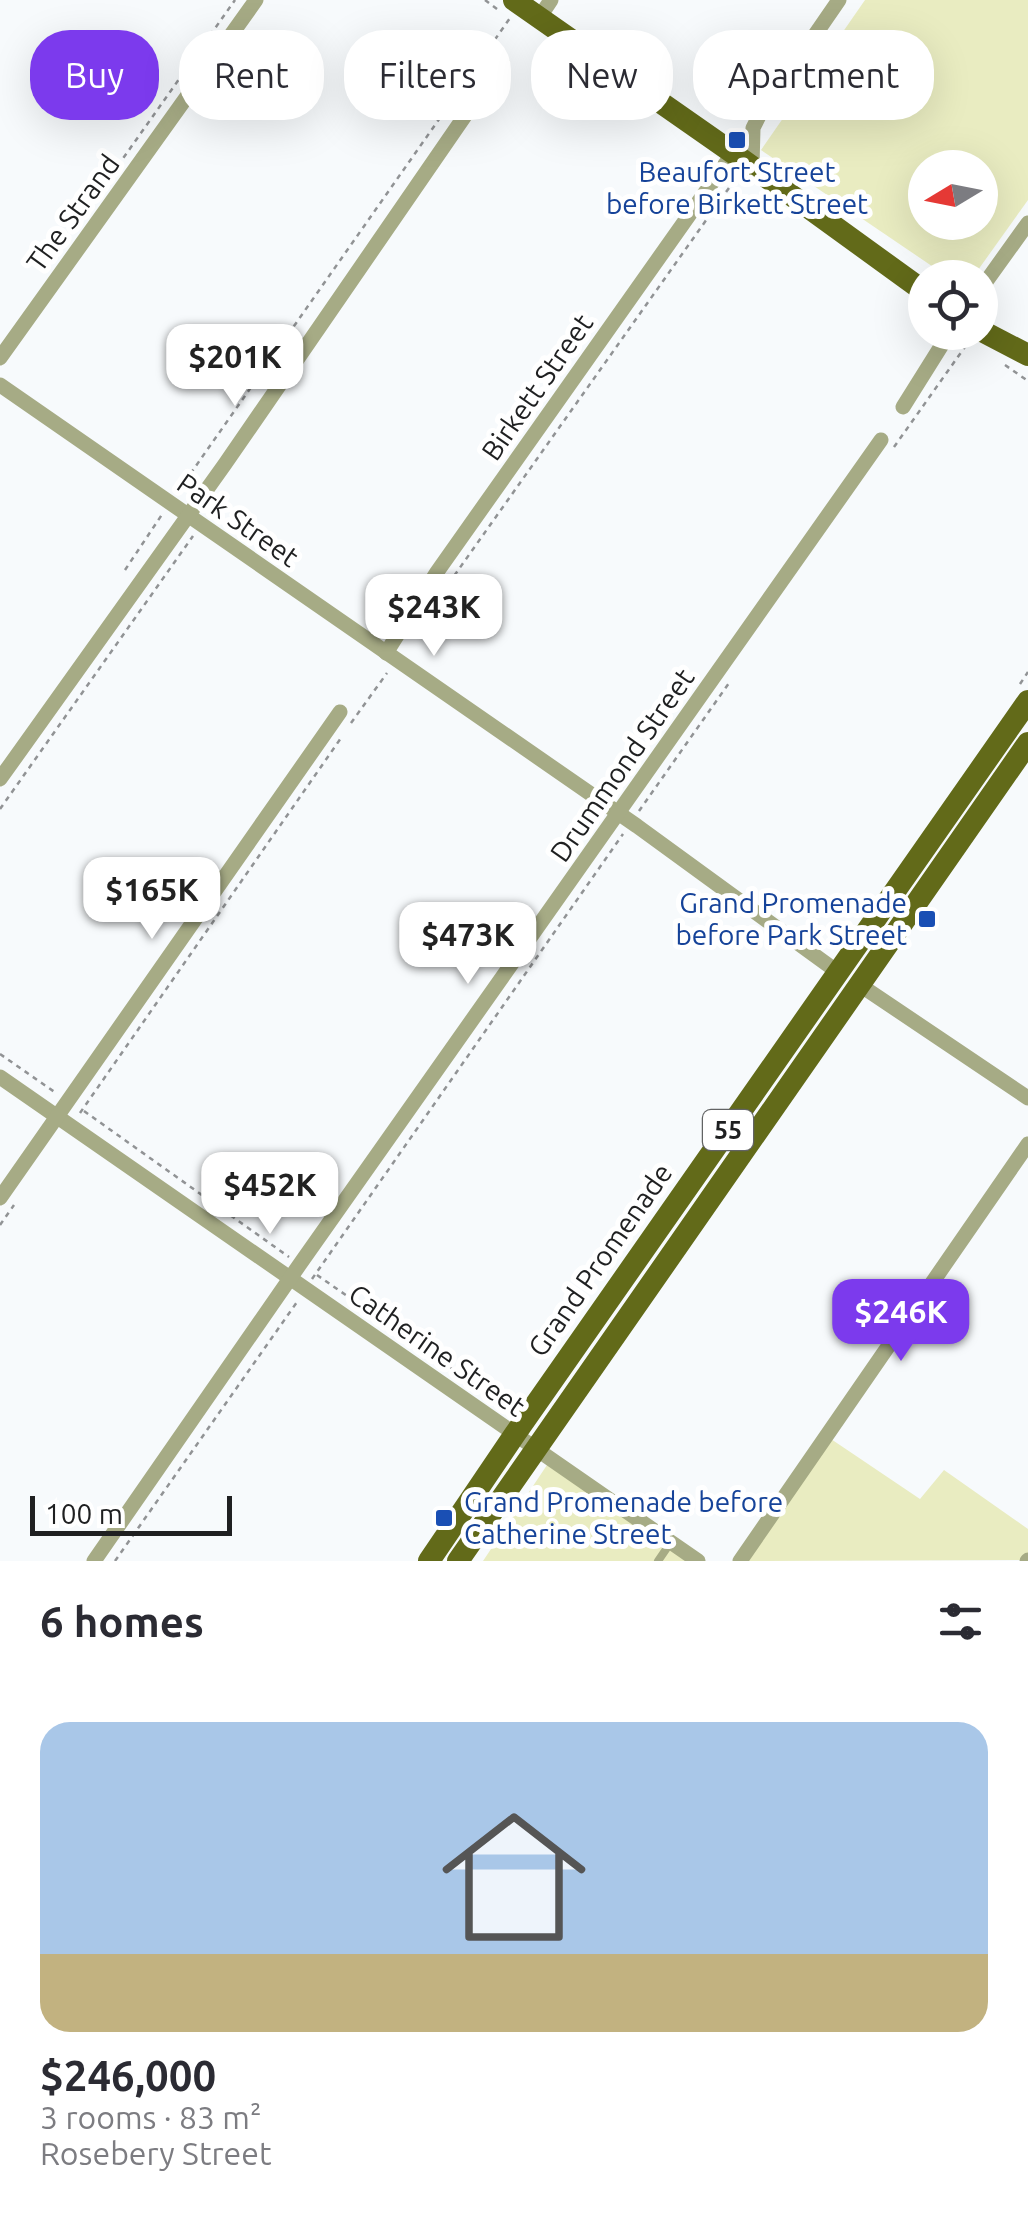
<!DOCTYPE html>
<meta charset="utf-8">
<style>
body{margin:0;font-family:Ubuntu,sans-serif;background:#f7f7f7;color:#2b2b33;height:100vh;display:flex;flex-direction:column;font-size:38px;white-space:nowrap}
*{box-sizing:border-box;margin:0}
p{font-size:32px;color:#7c7c81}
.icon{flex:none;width:55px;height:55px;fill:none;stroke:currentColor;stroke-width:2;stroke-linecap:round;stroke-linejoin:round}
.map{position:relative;height:1561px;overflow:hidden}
.side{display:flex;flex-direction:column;background:#fff;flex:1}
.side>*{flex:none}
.banner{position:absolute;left:30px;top:30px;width:970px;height:90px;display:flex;gap:20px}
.needle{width:65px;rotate:260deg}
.tools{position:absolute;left:908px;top:150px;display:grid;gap:20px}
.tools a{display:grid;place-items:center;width:90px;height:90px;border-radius:50%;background:#fff;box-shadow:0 10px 40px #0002;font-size:50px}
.scale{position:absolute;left:30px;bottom:25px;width:202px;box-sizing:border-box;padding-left:10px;border:5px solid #1f2021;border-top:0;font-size:28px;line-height:35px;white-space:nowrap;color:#1f2021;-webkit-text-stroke:8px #fff;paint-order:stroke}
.price{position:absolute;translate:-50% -85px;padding:0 22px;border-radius:20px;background:#fff;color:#222;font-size:32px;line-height:65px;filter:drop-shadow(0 2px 5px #0008)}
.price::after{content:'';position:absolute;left:50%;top:60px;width:30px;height:22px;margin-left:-15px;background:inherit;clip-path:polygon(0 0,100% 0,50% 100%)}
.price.on{background:#7c3aed;color:#fff}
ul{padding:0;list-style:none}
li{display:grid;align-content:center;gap:20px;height:530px;padding:0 40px}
li span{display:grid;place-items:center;height:310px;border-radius:30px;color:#555}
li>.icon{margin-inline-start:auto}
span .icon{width:180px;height:180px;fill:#fffc;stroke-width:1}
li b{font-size:42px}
h2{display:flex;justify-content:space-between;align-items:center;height:120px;padding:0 40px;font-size:42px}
.chip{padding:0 35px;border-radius:40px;background:#fff;box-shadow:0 10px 40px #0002;font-size:35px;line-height:90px}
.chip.on{background:#7c3aed;color:#fff}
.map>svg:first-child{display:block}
.green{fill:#e9ecc1;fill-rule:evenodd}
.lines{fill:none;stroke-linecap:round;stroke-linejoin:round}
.path{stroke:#919395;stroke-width:2.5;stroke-dasharray:5 5;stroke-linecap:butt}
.service{stroke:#a6ab85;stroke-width:8}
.minor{stroke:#a6ab85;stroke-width:15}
.primary{stroke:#626a19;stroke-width:22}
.transit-dot{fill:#1a4fb4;stroke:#fff;stroke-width:4}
.labels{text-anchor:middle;stroke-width:10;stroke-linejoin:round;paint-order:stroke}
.shield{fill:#fff;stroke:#626364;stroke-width:2.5}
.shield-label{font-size:25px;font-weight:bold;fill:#1f2021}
.transit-label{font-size:28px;fill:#164399;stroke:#fff}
.street-label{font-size:28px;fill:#1f2021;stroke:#fff}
</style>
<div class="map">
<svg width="1028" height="1561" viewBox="0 0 1028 1561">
<rect width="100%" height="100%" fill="#f7fafc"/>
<!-- green -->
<g class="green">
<path d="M865 0H1028V200L973 277H948L761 150ZM925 168H980V222H925Z"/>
<path d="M825 1435 920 1499 944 1470 1028 1529V1560L740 1561Z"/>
<path d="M551 1459 698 1561H483Z"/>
</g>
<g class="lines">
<!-- path -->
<g class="path">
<path d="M485 0 497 9"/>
<path d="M83 215 235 0"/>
<path d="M1005 365 1028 381"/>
<path d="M894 447 967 344"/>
<path d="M179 490 510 18"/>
<path d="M125 570 163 513"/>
<path d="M437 600 736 178"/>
<path d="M1020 684 1028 672"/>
<path d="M351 723 387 673"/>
<path d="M0 809 193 536"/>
<path d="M639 811 729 683"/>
<path d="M0 1054 56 1093"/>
<path d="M84 1111 289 1257"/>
<path d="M80 1113 341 738"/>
<path d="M0 1225 14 1205"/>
<path d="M317 1275 511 1410"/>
<path d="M312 1279 623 834"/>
<path d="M115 1561 297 1302"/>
</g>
<!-- service -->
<path class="service" d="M658 1561 671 1542"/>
<!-- minor -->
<g class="minor">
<path d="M539 18 551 0"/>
<path d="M752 166 753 128 759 116 839 0"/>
<path d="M980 290 1028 223"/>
<path d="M0 358 256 0"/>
<path d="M0 385 637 826 839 973"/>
<path d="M903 407 950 332"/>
<path d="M386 653 437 572 733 153"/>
<path d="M0 779 225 464 502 62"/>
<path d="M860 985 1028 1098"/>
<path d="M0 1077 698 1561"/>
<path d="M0 1198 340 712"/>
<path d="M94 1561 300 1264 881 440"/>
<path d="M740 1561 1028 1144"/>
<path d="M1027 1561 1028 1560"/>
</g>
<!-- primary -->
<g class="primary">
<path d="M514 0 733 153 925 292"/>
<path d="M980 330 1028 355"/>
<path d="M429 1561 515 1434 1028 701"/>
<path d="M458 1561 1028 743"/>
</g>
</g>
<!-- markers -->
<g class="transit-dot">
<rect x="727" y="130" width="20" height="20" rx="5"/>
<rect x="917" y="909" width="20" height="20" rx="5"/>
<rect x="434" y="1508" width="20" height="20" rx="5"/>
</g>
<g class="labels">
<!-- shield labels -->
<rect class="shield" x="703" y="1110" width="50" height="40" rx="8"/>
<g class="shield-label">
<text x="728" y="1139">55</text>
</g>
<!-- transit labels -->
<g class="transit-label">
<text x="737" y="182">Beaufort Street<tspan x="737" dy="32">before Birkett Street</tspan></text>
<text x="907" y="913" text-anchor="end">Grand Promenade<tspan x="907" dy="32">before Park Street</tspan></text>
<text x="464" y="1512" text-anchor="start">Grand Promenade before<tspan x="464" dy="32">Catherine Street</tspan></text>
</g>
<!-- street labels -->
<g class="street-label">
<text transform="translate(73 213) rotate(-54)" y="10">The Strand</text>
<text transform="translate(537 387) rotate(-55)" y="10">Birkett Street</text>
<text transform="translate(238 520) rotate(35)" y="10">Park Street</text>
<text transform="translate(622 765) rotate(-55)" y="10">Drummond Street</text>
<text transform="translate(600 1260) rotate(-55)" y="10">Grand Promenade</text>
<text transform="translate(437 1350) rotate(35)" y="10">Catherine Street</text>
</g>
</g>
</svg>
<div class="tools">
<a><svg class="needle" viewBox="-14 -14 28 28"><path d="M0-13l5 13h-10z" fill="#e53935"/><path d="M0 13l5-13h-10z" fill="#7c7c81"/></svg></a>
<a><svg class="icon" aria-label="locate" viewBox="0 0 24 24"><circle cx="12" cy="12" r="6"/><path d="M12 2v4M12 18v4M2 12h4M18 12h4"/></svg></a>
</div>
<div class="scale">100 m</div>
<b class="price" style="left:235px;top:409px">$201K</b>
<b class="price" style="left:434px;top:659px">$243K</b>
<b class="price" style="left:152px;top:942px">$165K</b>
<b class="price" style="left:468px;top:987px">$473K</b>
<b class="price" style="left:270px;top:1237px">$452K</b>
<b class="price on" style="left:901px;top:1364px">$246K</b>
<div class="banner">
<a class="chip on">Buy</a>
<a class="chip">Rent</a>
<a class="chip">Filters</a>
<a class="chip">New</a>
<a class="chip">Apartment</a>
</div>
</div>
<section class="side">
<h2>6 homes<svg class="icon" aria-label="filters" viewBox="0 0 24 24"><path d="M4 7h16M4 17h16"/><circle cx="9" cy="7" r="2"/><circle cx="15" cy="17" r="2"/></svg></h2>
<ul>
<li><span style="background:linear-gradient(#a9c7e8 75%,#c2b280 0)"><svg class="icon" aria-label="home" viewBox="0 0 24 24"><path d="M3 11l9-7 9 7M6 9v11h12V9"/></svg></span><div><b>$246,000</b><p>3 rooms · 83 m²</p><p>Rosebery Street</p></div></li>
</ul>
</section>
